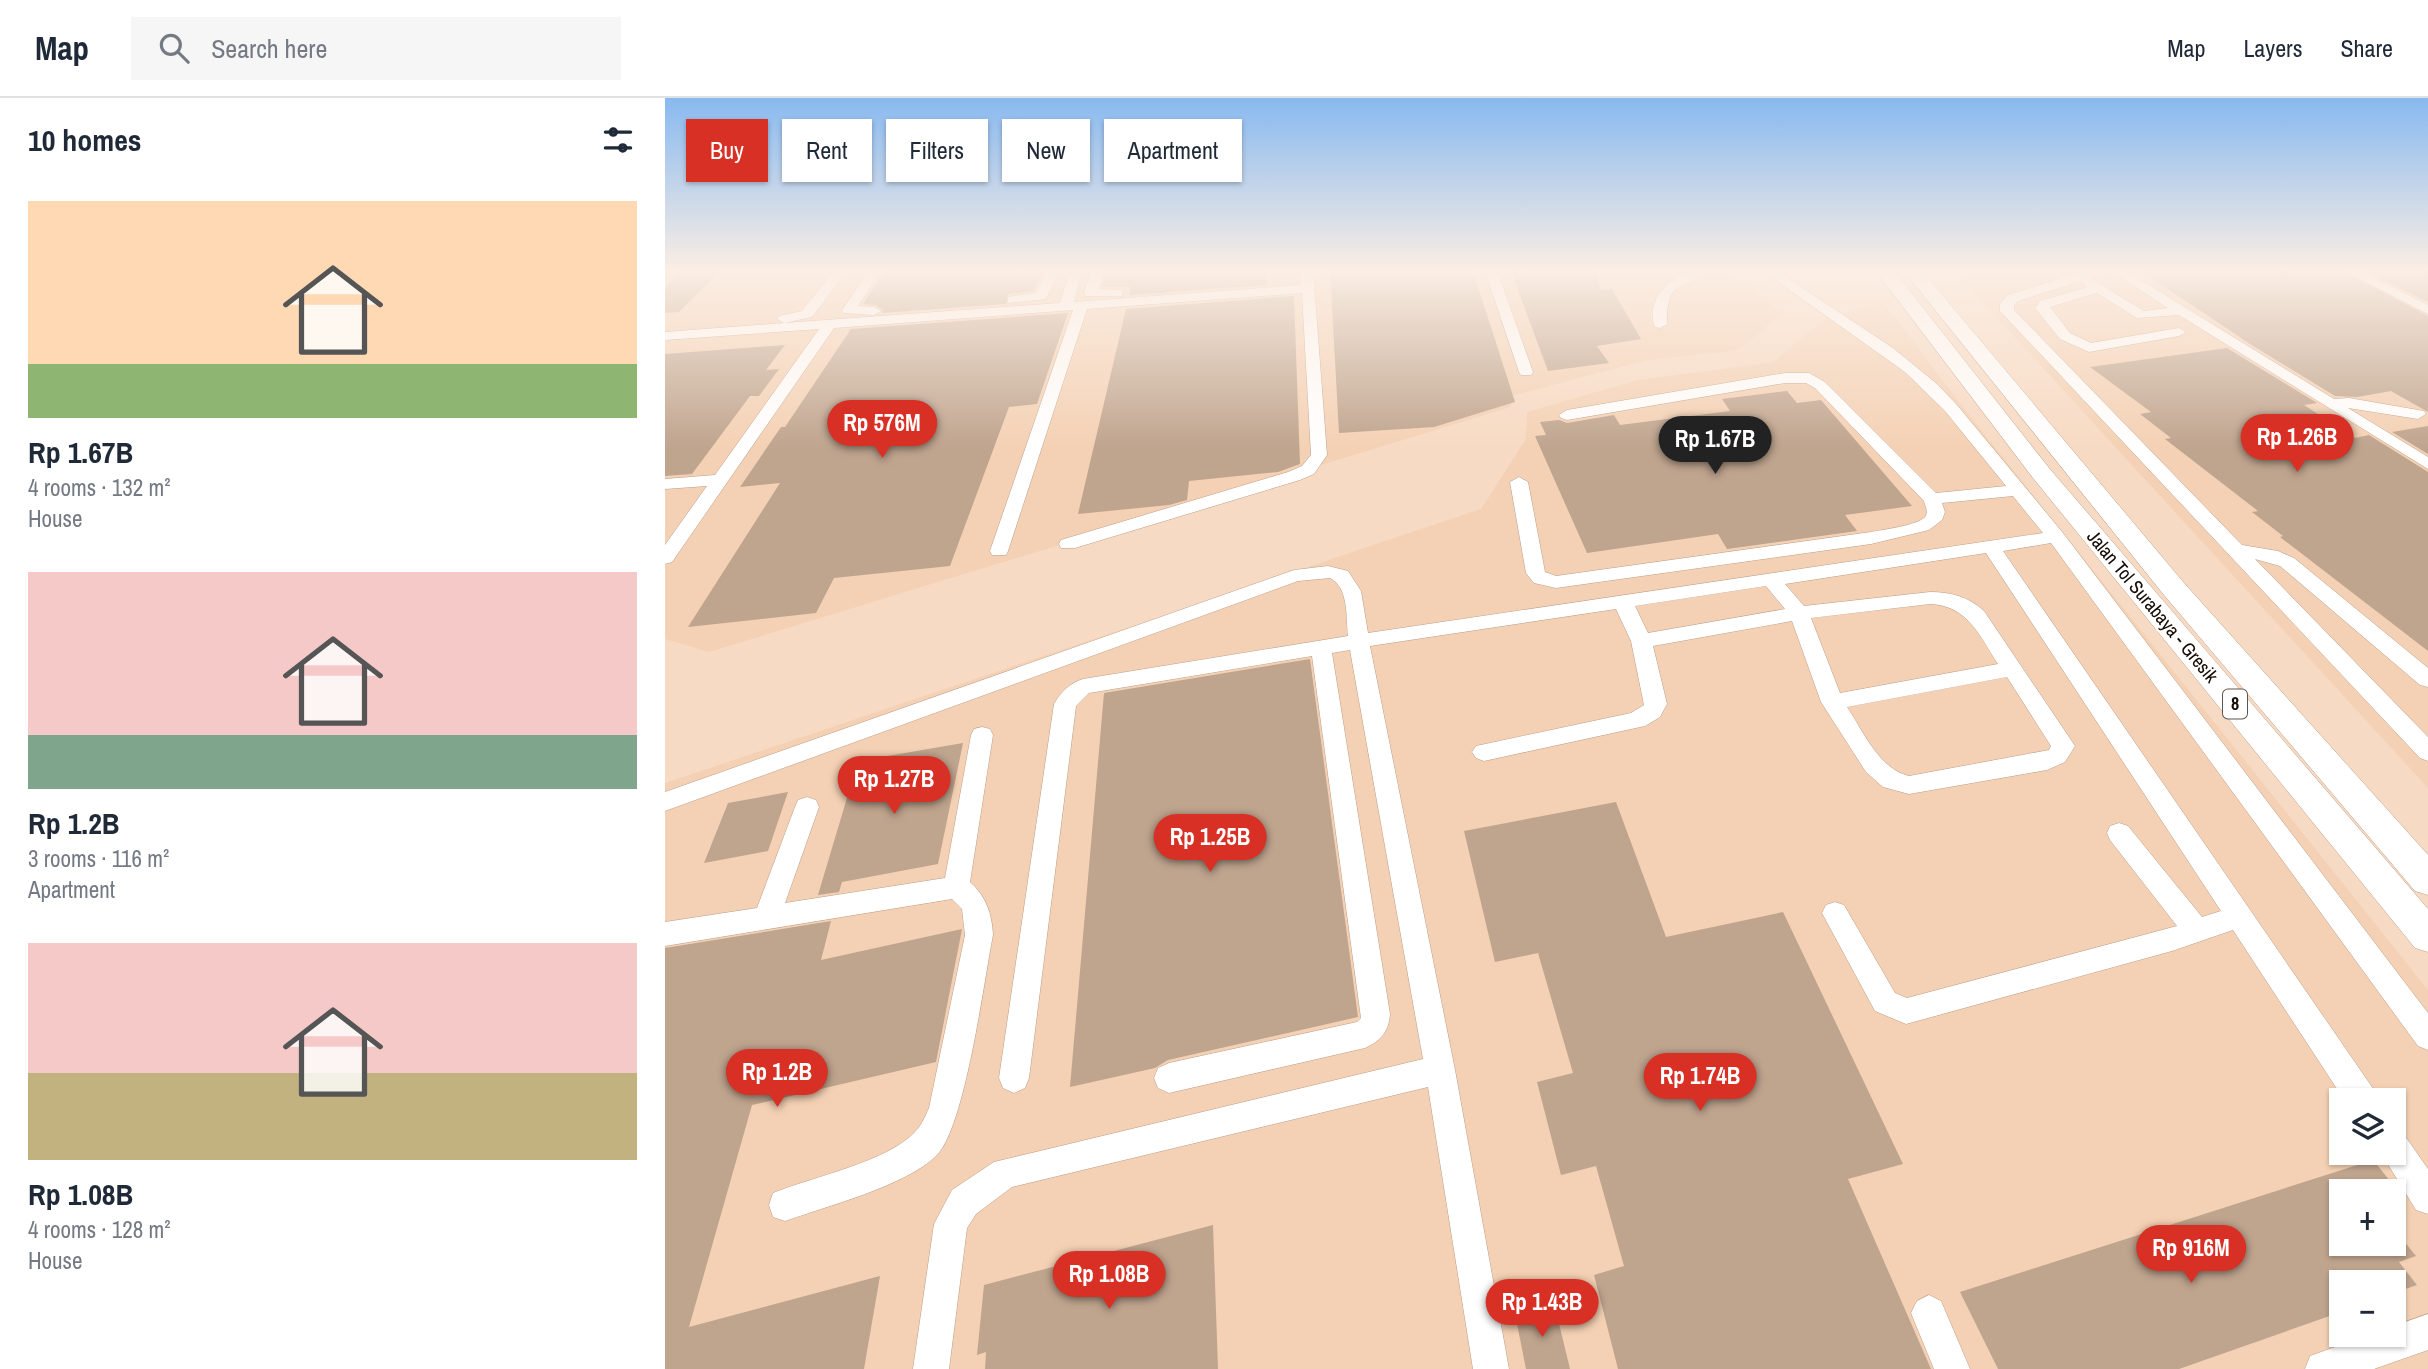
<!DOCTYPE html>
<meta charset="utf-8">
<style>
body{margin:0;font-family:"Archivo Narrow",sans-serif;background:#f6f6f7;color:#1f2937;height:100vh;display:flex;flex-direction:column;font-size:26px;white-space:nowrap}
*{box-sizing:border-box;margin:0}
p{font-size:23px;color:#747a83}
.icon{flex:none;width:38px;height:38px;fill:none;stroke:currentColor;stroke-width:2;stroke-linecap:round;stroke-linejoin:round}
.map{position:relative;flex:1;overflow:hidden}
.sheet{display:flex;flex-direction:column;background:#fff;width:665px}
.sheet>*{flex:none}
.guide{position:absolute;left:21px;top:21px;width:665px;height:63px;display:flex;gap:14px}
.tools{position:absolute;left:1664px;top:990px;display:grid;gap:14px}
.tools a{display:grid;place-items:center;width:77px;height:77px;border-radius:0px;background:#fff;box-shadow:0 2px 5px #0004;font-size:35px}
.price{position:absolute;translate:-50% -60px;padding:0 16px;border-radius:24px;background:#d93025;color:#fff;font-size:23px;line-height:46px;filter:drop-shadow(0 2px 4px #0008)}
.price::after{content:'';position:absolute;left:50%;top:42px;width:21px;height:16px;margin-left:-10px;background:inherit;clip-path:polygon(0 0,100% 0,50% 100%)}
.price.current{background:#222;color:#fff}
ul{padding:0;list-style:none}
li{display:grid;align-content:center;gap:14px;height:371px;padding:0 28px}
li span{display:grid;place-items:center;height:217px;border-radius:0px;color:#555}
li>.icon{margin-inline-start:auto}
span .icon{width:126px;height:126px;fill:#fffc;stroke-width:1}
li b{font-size:30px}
h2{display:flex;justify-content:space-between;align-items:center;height:84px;padding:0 28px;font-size:30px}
.tag{padding:0 24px;border-radius:0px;background:#fff;box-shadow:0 2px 5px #0004;font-size:24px;line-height:63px}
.tag.current{background:#d93025;color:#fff}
header{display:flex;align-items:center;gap:42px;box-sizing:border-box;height:98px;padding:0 35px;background:#fff;border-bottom:2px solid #e0e1e3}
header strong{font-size:33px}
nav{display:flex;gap:38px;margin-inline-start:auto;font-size:24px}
.search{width:490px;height:63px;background:#f6f6f7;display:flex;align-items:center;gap:18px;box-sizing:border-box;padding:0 24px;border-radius:0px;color:#747a83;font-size:26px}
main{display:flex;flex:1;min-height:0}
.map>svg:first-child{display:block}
.built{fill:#f4d1b4;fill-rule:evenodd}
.building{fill:#bfa48e}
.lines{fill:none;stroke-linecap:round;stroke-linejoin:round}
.minor-casing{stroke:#ba9e88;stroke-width:1}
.highway-casing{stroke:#ba9e88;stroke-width:1}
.minor{fill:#fff;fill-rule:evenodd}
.highway{fill:#fff;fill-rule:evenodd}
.labels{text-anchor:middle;stroke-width:5;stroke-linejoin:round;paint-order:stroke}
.shield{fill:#fff;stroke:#5c5550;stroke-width:2}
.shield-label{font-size:18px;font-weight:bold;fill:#160c05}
.street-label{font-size:19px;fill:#160c05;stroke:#fff}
</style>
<header>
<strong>Map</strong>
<div class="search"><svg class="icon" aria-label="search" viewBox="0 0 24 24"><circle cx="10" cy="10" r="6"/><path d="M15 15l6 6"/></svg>Search here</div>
<nav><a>Map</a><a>Layers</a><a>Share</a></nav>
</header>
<main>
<section class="sheet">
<h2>10 homes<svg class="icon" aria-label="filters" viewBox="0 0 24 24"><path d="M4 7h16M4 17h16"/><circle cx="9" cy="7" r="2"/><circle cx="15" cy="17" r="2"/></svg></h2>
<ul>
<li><span style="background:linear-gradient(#ffd9b3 75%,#8fb573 0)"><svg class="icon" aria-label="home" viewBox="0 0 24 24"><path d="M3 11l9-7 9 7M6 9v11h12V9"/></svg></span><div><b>Rp 1.67B</b><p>4 rooms · 132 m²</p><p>House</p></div></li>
<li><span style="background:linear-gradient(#f6c9c9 75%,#7fa58c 0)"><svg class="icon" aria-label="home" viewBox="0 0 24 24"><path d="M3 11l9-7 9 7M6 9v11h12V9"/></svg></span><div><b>Rp 1.2B</b><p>3 rooms · 116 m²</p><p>Apartment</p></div></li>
<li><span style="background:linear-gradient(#f6c9c9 60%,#c2b280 0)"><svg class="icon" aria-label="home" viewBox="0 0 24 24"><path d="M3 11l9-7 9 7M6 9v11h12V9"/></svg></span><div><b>Rp 1.08B</b><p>4 rooms · 128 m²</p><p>House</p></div></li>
</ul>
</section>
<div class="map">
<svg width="1763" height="1271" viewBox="0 0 1763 1271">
<rect width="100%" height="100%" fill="#f7dac3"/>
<!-- built -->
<g class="built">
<path d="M0 173H1063L1118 216 1071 253 982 262 846 298V309L44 554 0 541Z"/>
<path d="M1289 173H1763V690Z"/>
<path d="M1219 205 1297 308 1763 892V1271H0V685L816 411 861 341 862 314 973 282 1109 264 1162 219ZM1676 1003H1729V1055H1676ZM1676 1094H1729V1146H1676ZM1676 1185H1729V1237H1676Z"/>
</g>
<!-- building -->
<g class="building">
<path d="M17 173H55L14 214 0 215V189Z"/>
<path d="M220 173H379L369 193 343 196 341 206 217 215 218 212 210 207 198 206Z"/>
<path d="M440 173H602L601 187 464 197 466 189H437Z"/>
<path d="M665 173H808L850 304 769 329 674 335Z"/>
<path d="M846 173H931L936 192 947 191 976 241 932 248 944 265 883 273Z"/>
<path d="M1476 173H1677L1763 218V314L1726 293 1692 299 1670 298 1585 246Z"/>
<path d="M1701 173H1763V204Z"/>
<path d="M629 198 635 366 613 374 524 383 522 402 504 407 413 416 461 211Z"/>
<path d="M403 215 372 306 344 309 285 468 169 480 151 515 23 529 115 385 75 389 116 329H120L186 231Z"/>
<path d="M120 247 101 272 114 271 94 298H85L27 376 0 378V256Z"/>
<path d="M1562 250 1652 305 1639 307 1690 340 1704 337 1763 374V553L1615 439 1618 438 1587 414 1593 413 1500 341 1506 340 1475 316 1486 314 1425 269Z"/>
<path d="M1122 293 1132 305 1156 302 1247 408 1180 417 1192 433 1062 451 1053 436 922 455 870 338 881 337 875 324 894 322 902 325 949 317 955 327 1065 313 1057 301Z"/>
<path d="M1763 328V356L1727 334Z"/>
<path d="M645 561 693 919 503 962 490 970 405 989 439 595Z"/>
<path d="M298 645 273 766 177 784 174 794 153 797 193 663Z"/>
<path d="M123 694 103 753 39 765 63 705Z"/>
<path d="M951 704 1001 839 1118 814 1238 1066 1183 1081 1266 1271H953L929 1177 959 1168 931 1068 896 1077 872 984 908 975 873 855 830 864 799 733Z"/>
<path d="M166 823 156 862 297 831 271 964 87 1007 24 1229 215 1178 199 1271H0V850Z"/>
<path d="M1708 1062 1734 1094H1676V1146H1729V1131L1751 1158 1734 1164 1752 1187 1729 1195V1185H1676V1214L1514 1271H1333L1295 1194Z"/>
<path d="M548 1127 553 1271H320L321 1254 312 1257 319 1187Z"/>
<path d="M889 1205 905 1271H861L850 1216Z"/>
</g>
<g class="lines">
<!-- minor casing -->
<g class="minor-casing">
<g id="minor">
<path d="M169 173H182L147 219 119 225 395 205 405 173H417L409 204 636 187V173H648L662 357 649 376 635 382 410 450H396L394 446 396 442 623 374 637 368 646 357 637 195 422 211 343 453 341 457H327L325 453 408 212 169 230 7 464 0 466V447L42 388 0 391V381L50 377 154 231 0 242V234L119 225 112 221 114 218 137 213Z"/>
<path d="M204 173H216L193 208 209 209 216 213 209 217 179 215 177 212Z"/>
<path d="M382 173H394L381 201 343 205V199L371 195Z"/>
<path d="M426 173H438L434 191 457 192V198H421L419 195Z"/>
<path d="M820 173H832L868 274 866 277H856L854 274Z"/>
<path d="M1025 173H1043C1018 195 1002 178 1002 226L995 230 990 229C980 203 1003 181 1025 173Z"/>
<path d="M1098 173H1112L1228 250 1272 286 1292 307 1398 435 1763 915V952L1753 948 1386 445 1338 453 1709 992 1713 1003H1680L1568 832 1507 853 1241 926 1210 913 1157 815 1161 807 1170 804 1179 807 1230 895 1242 900 1512 828 1445 742 1442 735 1445 728 1454 725 1463 728 1537 819 1556 813 1321 455 1120 486 1139 508 1265 494C1286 494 1304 499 1319 513L1410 648 1400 664 1382 672 1244 696 1218 689 1201 674 1156 604 1127 523 988 548 1002 606 995 619 980 628 819 663 811 660 807 654 811 648 966 615 979 607 966 543 951 511 705 548 790 972 844 1271H808L763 989 347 1089 311 1116 302 1130 284 1271H248L269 1126 287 1092 329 1064 758 961 685 552 667 555 725 916C724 933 716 943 700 950L504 995 493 990 489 980 493 970 504 965 692 924 696 920 647 558 424 595 411 608 364 980 360 990 349 995 338 990 334 980 389 606C396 594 405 585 418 581L683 538C681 520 684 489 665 480L633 483 0 713V694L629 472 663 468 683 473 696 493 703 535 1378 435 1348 398 1277 405 1280 414 1277 422 1264 432 1206 446 891 490 869 485 861 475 845 384 854 379 863 384 880 474 891 478 1206 434C1217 432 1254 427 1260 419 1264 414 1260 408 1259 403L1150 290 1141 285H1120L902 322 896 320 894 317 902 312 1120 275H1144L1160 284 1271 395 1341 388 1280 313 1240 274ZM1101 488 1120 511 983 535 970 508ZM1265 506C1302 507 1315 538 1333 566L1175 595 1146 520ZM1342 579 1386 648 1384 652 1244 678C1214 671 1198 633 1182 609Z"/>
<path d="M1420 173H1439L1425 180 1479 213 1503 210 1446 173H1461L1669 301 1684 300 1759 313 1761 316 1753 321 1683 310 1763 359V371L1514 217 1472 220 1432 195 1385 209 1405 235 1426 245 1514 230 1521 234 1514 238 1424 254 1395 241 1370 210 1375 203 1423 189 1416 183 1353 203 1349 207V212L1577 447 1613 453 1629 460 1763 570V589L1755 587 1615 468 1590 461 1763 639V663L1755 660 1335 213V206L1343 197Z"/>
<path d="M1679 173H1695L1763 207V216Z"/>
<path d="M317 629 325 631 328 637 305 784C321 798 327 816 328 837 319 882 300 1030 271 1058 240 1088 162 1108 120 1123L108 1119 104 1107 108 1095C147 1079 222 1064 250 1034 256 1028 260 1019 264 1010L300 837 297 811 287 801 0 848V824L92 810 130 709 133 702 142 699 151 702 154 709 120 805 280 780 306 637 309 631Z"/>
<path d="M1729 1033 1740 1038 1763 1071V1116L1751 1112 1716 1055H1729Z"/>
<path d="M1264 1197 1276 1203 1305 1271H1269L1246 1215 1252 1203Z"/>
<path d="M1763 1216V1252L1709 1271H1640L1645 1258 1703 1237H1729V1228Z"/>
</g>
</g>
<!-- highway casing -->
<g class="highway-casing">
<g id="highway">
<path d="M1211 173H1229L1384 370 1763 811V854L1750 850 1368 380Z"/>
<path d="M1239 173H1257L1519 485 1763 757V797L1750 793 1499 497Z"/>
</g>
</g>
<!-- minor -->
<use href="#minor" class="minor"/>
<!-- highway -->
<use href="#highway" class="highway"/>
</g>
<!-- sky -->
<linearGradient id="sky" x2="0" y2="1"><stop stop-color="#88b9f0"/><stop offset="0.49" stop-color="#fbeee4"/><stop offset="1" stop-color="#fbeee4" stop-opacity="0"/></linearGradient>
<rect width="1763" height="351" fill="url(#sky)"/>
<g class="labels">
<!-- shield labels -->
<rect class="shield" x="1558" y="591.5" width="24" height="29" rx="5"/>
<g class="shield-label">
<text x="1570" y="612">8</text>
</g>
<!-- street labels -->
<g class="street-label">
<text transform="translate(1488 508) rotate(50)" y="7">Jalan Tol Surabaya - Gresik</text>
</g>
</g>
</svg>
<div class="tools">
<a><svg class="icon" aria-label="layers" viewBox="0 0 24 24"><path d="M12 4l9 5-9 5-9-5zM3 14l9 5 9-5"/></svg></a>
<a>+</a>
<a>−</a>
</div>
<b class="price" style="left:217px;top:362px">Rp 576M</b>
<b class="price" style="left:1632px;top:376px">Rp 1.26B</b>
<b class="price current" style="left:1050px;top:378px">Rp 1.67B</b>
<b class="price" style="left:229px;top:718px">Rp 1.27B</b>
<b class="price" style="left:545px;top:776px">Rp 1.25B</b>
<b class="price" style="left:112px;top:1011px">Rp 1.2B</b>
<b class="price" style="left:1035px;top:1015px">Rp 1.74B</b>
<b class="price" style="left:1526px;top:1187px">Rp 916M</b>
<b class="price" style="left:444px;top:1213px">Rp 1.08B</b>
<b class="price" style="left:877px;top:1241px">Rp 1.43B</b>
<div class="guide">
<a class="tag current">Buy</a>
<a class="tag">Rent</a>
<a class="tag">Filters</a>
<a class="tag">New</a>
<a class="tag">Apartment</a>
</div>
</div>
</main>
